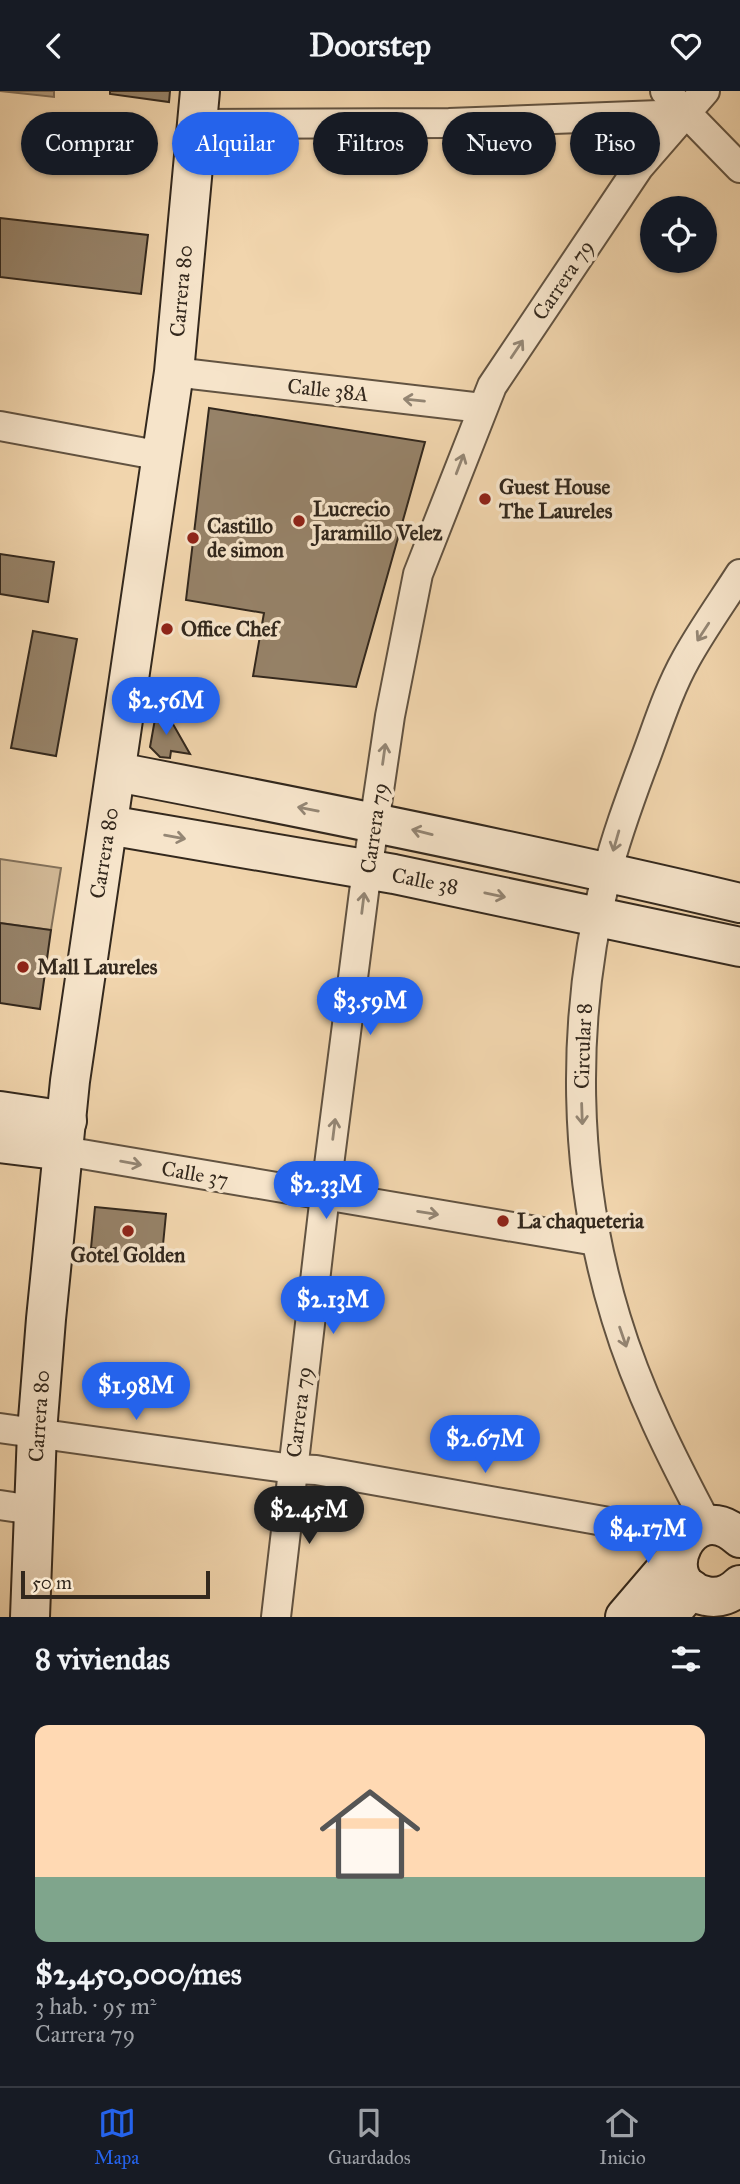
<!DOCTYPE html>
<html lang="es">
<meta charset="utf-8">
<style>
body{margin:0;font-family:"IM FELL Great Primer",serif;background:#20242c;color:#f1f3f6;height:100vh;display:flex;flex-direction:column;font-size:26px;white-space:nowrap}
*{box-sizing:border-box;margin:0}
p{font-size:23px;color:#9ea1a6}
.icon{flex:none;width:38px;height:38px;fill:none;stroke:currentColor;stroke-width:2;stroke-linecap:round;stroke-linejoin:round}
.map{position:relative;height:1526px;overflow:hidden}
.panel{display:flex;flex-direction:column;background:#171b24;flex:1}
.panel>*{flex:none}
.banner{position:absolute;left:21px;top:21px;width:698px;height:63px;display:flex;gap:14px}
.fabs{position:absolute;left:640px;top:105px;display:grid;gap:14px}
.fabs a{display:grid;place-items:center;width:77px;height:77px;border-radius:50%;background:#171b24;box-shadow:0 2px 5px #0004;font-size:35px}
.scale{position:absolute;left:21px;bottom:18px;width:189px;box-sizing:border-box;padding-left:7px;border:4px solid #33281d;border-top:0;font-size:19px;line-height:24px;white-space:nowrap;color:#33281d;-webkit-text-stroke:5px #f6e4ca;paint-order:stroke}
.price{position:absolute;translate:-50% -60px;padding:0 16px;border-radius:24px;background:#2563eb;color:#fff;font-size:23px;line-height:46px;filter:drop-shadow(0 2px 4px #0008)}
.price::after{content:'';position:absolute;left:50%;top:42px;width:21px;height:16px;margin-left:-10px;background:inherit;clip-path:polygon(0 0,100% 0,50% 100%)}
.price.current{background:#222;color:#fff}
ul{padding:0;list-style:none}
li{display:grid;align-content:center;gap:14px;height:371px;padding:0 35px}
li span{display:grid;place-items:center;height:217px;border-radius:14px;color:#555}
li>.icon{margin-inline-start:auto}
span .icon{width:126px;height:126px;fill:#fffc;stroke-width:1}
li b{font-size:30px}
h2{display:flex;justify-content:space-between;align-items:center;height:84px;padding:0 35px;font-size:30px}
.tag{padding:0 24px;border-radius:32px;background:#171b24;box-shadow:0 2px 5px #0004;font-size:24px;line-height:63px}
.tag.current{background:#2563eb;color:#fff}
header{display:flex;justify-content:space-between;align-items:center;height:91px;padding:0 35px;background:#171b24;font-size:32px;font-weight:800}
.tabs{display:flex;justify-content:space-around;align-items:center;height:98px;border-top:2px solid #363941;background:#171b24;font-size:19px;color:#9ea1a6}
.tabs a{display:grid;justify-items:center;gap:4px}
.tabs .current{color:#2563eb}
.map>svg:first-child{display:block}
.green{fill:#d1b895;stroke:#827059;stroke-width:2}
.water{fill:#b09a7c;stroke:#7e6c56;stroke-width:2}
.building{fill:#968268;stroke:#33281d;stroke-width:2}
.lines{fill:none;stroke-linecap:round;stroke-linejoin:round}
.street-casing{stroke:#625341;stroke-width:32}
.secondary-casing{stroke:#33281d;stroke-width:42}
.street{stroke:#f6e4ca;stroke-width:28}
.secondary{stroke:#f6e4ca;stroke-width:38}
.oneway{stroke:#948674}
.poi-dot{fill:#8f2418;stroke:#f6e4ca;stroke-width:2.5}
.labels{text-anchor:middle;stroke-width:7;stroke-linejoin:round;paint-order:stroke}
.street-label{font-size:21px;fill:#33281d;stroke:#f6e4ca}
.poi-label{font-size:21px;font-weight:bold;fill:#33281d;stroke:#f6e4ca;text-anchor:start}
</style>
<header><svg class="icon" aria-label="back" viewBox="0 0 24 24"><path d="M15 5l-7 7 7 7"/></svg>Doorstep<svg class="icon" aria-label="heart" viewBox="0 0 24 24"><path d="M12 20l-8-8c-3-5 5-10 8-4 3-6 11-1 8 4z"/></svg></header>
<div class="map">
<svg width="740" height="1526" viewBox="0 0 740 1526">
<rect width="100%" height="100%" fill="#f1d5ad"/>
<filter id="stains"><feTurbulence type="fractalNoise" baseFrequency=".00286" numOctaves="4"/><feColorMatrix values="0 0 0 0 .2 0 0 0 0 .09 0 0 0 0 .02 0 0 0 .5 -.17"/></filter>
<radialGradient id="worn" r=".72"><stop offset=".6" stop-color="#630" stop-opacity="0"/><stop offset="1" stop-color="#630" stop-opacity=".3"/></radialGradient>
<!-- green -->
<path class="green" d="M0 768 61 777 51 839 0 832Z"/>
<!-- water -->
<path class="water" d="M0 0H54V6Z"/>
<!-- building -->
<g class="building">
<path d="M110 0H170L169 11 110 3Z"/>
<path d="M0 127 148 144 141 203 0 186Z"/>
<path d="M209 317 425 351 356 596 253 585 264 522 186 509Z"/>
<path d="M0 463 54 471 48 511 0 503Z"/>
<path d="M33 540 77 548 56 665 11 657Z"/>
<path d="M157 617 165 619 190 663 171 660 170 667 160 666 150 656Z"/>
<path d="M0 832 51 839 40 918 0 912Z"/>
<path d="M95 1116 166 1123 162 1164 91 1157Z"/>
</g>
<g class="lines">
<!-- street casing -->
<g class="street-casing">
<g id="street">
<path d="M665 0 740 77"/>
<path d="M197 33 449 32 686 23"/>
<path d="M174 281 482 317"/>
<path d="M0 335 162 365"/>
<path d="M64 1060 596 1150"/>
<path d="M0 1337 293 1378 316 1379 654 1439 679 1443 692 1441"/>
<path d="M0 1414 33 1419"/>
<path d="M708 1435C672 1367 638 1300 616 1227 572 1083 570 927 607 782 616 746 629 711 642 676 656 640 667 602 686 568 702 539 722 511 740 483"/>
<path d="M276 1526 323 1121 364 801 390 625 418 483 492 295 639 76 705 0"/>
</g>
</g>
<!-- secondary casing -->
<g class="secondary-casing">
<g id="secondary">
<path d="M117 681C325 721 533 763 740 812"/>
<path d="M108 734 394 783 740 856"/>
<path d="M0 1020 67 1030"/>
<path d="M0 1052 64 1060"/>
<path d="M740 1447C690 1400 648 1494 706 1505 719 1508 731 1503 740 1494"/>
<path d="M30 1526 37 1341 46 1228 70 990 174 281 200 0"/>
<path d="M625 1526 678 1464"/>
<path d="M667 1526 691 1498"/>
</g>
</g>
<!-- street -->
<use href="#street" class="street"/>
<!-- secondary -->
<use href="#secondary" class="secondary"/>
</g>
<!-- one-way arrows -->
<defs><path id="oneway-shaft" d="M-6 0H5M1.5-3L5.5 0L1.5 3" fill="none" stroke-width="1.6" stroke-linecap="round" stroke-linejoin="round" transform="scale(1.75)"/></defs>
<g class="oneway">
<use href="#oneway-shaft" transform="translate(517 258) rotate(-56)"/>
<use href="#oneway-shaft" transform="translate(414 309) rotate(-174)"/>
<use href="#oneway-shaft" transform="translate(460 373) rotate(-69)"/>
<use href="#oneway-shaft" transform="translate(703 541) rotate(123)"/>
<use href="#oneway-shaft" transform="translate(384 663) rotate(-82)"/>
<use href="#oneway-shaft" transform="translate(308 718) rotate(-169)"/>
<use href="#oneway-shaft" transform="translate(422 741) rotate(-166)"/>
<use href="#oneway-shaft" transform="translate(175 746) rotate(10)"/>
<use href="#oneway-shaft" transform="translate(616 750) rotate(106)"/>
<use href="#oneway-shaft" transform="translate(495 804) rotate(12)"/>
<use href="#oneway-shaft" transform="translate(363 812) rotate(-83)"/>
<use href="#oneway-shaft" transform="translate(582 1023) rotate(88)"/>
<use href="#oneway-shaft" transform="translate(334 1038) rotate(-83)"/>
<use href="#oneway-shaft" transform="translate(131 1072) rotate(10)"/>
<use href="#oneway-shaft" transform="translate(428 1122) rotate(9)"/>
<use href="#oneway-shaft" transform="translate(623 1246) rotate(71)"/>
</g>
<!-- markers -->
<g class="poi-dot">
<circle cx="485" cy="408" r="7"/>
<circle cx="299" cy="430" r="7"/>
<circle cx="193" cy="447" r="7"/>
<circle cx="167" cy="538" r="7"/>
<circle cx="23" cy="876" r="7"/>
<circle cx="503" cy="1130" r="7"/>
<circle cx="128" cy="1140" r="7"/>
</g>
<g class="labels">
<!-- street labels -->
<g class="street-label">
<text transform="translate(563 189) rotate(-56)" y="7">Carrera 79</text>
<text transform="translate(181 200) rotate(-85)" y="7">Carrera 80</text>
<text transform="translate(328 299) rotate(6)" y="7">Calle 38A</text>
<text transform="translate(374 737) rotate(-82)" y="7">Carrera 79</text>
<text transform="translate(104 762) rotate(-81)" y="7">Carrera 80</text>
<text transform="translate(425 790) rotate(11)" y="7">Calle 38</text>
<text transform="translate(583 955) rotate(-88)" y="7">Circular 8</text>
<text transform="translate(195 1083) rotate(10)" y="7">Calle 37</text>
<text transform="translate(299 1321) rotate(-83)" y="7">Carrera 79</text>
<text transform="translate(39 1325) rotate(-86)" y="7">Carrera 80</text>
</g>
<!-- poi labels -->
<g class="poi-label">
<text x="499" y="403">Guest House<tspan x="499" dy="24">The Laureles</tspan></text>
<text x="313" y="425">Lucrecio<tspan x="313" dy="24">Jaramillo Velez</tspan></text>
<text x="207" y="442">Castillo<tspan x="207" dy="24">de simon</tspan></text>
<text x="181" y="545">Office Chef</text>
<text x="37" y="883">Mall Laureles</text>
<text x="517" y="1137">La chaqueteria</text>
<text x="128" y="1171" text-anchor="middle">Gotel Golden</text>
</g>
</g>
<rect width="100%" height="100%" filter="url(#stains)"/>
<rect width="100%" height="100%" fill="url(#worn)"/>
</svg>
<div class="fabs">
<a><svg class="icon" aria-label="locate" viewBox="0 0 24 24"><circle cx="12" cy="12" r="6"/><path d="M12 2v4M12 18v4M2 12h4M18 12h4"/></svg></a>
</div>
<div class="scale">50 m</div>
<b class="price" style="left:166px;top:646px">$2.56M</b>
<b class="price" style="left:370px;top:946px">$3.59M</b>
<b class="price" style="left:326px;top:1130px">$2.33M</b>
<b class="price" style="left:333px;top:1245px">$2.13M</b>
<b class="price" style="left:136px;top:1331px">$1.98M</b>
<b class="price" style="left:485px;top:1384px">$2.67M</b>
<b class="price current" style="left:309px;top:1455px">$2.45M</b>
<b class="price" style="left:648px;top:1474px">$4.17M</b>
<div class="banner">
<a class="tag">Comprar</a>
<a class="tag current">Alquilar</a>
<a class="tag">Filtros</a>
<a class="tag">Nuevo</a>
<a class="tag">Piso</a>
</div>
</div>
<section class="panel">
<h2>8 viviendas<svg class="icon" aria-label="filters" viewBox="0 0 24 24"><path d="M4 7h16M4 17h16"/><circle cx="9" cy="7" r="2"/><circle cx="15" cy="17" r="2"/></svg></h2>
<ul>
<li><span style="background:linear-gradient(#ffd9b3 70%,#7fa58c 0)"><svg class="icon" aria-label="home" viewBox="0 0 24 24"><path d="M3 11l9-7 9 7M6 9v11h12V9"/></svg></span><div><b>$2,450,000/mes</b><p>3 hab. · 95 m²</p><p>Carrera 79</p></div></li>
</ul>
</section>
<nav class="tabs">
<a class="current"><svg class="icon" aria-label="map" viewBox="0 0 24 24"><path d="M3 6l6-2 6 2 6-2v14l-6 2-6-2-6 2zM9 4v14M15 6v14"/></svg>Mapa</a>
<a><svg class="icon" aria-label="saved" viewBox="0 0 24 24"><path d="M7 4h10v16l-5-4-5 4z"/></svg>Guardados</a>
<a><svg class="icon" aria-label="home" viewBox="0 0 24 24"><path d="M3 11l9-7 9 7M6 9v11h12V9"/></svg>Inicio</a>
</nav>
